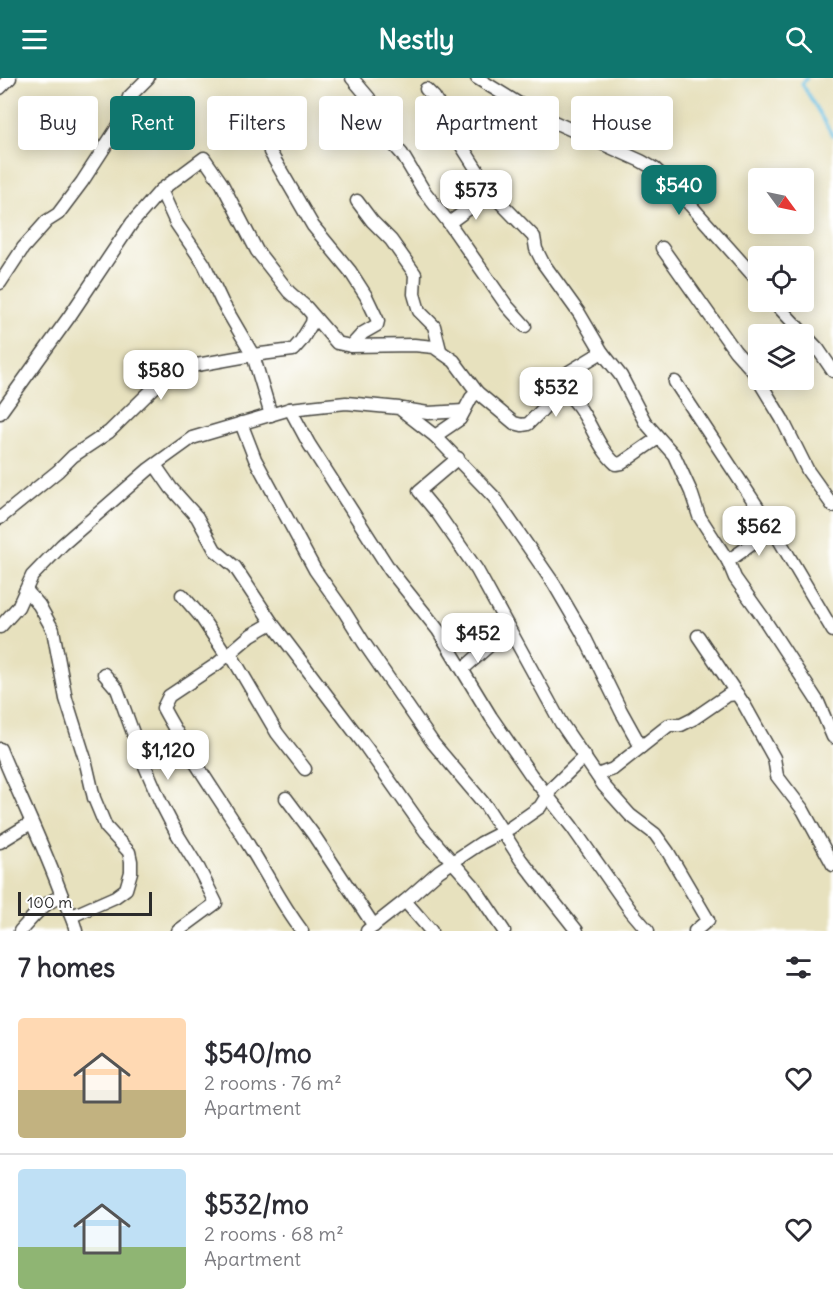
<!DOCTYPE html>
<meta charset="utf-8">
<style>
body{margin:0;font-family:Delius,sans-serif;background:#f2f2f3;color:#2b2b33;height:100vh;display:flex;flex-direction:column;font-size:22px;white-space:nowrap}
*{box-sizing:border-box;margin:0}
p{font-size:20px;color:#7c7c81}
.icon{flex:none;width:33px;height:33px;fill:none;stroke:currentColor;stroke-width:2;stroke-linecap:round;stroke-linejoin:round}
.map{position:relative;height:853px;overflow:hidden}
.details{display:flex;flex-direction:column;background:#fff;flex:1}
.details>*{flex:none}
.hud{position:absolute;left:18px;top:18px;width:798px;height:54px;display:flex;gap:12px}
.needle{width:39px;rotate:123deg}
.controls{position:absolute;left:748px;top:90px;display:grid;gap:12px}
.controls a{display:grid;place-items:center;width:66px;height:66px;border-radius:6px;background:#fff;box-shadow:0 3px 15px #0003;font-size:30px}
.scale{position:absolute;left:18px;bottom:15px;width:134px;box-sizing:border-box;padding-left:6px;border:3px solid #2b2b2b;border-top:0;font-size:16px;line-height:21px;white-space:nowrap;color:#2b2b2b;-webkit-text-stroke:4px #fff;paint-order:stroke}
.price{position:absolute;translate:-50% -51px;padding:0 14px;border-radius:12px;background:#fff;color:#222;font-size:20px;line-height:39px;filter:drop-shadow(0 2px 3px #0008)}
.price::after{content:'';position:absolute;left:50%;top:36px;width:18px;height:14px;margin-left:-9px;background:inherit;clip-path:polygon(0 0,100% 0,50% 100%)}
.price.on{background:#0f766e;color:#fff}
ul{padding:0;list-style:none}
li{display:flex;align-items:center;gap:18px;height:150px;padding:0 18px}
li+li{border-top:2px solid #e1e1e2}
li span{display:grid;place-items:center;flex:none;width:168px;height:120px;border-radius:6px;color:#555}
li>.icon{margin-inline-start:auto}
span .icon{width:72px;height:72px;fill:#fffc;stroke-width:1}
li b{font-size:26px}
h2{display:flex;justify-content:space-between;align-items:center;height:72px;padding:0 18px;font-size:26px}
.tag{padding:0 21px;border-radius:6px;background:#fff;box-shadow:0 3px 15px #0003;font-size:21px;line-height:54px}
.tag.on{background:#0f766e;color:#fff}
header{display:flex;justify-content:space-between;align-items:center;height:78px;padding:0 18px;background:#0f766e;color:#fff;font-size:27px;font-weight:800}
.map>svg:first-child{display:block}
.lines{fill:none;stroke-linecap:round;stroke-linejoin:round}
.stream{stroke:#68c1e6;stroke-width:3}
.minor-casing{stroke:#474641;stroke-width:15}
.minor{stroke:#fff;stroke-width:12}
</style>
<header><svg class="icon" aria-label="menu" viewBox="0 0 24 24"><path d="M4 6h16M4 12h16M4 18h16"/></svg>Nestly<svg class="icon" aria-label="search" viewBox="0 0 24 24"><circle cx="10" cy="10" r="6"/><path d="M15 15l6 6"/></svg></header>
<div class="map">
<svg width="833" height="853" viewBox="0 0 833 853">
<rect width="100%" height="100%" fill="#fff"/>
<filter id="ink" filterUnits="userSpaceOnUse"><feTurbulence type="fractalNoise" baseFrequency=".0167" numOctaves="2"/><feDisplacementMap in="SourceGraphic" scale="12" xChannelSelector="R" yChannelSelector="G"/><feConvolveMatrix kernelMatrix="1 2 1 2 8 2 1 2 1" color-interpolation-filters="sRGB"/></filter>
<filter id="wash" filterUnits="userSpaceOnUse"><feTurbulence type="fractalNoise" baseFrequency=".008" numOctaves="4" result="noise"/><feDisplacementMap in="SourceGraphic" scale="24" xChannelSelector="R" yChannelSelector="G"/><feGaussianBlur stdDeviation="1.35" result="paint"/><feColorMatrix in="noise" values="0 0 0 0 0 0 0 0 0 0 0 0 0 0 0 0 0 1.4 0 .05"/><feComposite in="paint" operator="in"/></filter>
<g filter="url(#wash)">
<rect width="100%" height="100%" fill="#e7e1be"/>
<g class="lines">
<!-- stream -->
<path class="stream" d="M807 0 802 6 833 58"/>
</g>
</g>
<g filter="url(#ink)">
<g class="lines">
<!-- minor casing -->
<g class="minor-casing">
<g id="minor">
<path d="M352 0 369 20 375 32 379 46 386 58 402 76 424 113 449 145 507 228 525 248"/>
<path d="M477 0 534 35 641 83 655 91 676 111 759 204"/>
<path d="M0 10 10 0"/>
<path d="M426 11 434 19 463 70 493 117 534 159 536 171 543 185 579 235 602 274 621 298 645 344 674 377 691 414 699 438 728 483 735 500 762 538 818 624 833 659"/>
<path d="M270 74 313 148 350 193 366 218 378 243 377 247 363 255 351 268"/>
<path d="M161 112 176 145 204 186 222 224 253 277 271 337"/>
<path d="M357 123 372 143 391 162 415 196 414 216 419 233 434 248 440 272"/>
<path d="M449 145 486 118 493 117"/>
<path d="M662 170 735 273 753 293 782 341 808 393 833 428"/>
<path d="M0 205 23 170 47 143 58 136 82 104 121 44 129 19 148 0"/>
<path d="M774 224 818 271 833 293"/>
<path d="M675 304 778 460 833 553"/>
<path d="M560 311C588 327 592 365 616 386L622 385 658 360"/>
<path d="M290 331 309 366 390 492 438 552 491 639 531 697 572 749 631 833 648 853"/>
<path d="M403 331 428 335 464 333"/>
<path d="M0 335 69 239 132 145 161 112 204 80 222 106 257 173 289 214 306 229 337 265 351 268 414 267 434 269 454 283 477 314 514 345 522 347 528 346 541 333 560 311 569 294 602 274"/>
<path d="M241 345 255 381 315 492 344 533 364 565 433 665 486 728 521 782 577 853"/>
<path d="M435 358 494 419 554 506 582 554 621 633 641 669"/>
<path d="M458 380 419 413 438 436 477 492 561 645 604 708 630 737 655 756 668 774 708 842 695 853"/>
<path d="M155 387 171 410 197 439 215 472 235 489 272 545 366 669 426 754 473 807 504 853"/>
<path d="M0 440 58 393 73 378 109 354 164 300 180 290 253 277 293 272 301 263 312 245 313 238"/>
<path d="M728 483 772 452"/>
<path d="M26 512 39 527 53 552 66 621 85 681 94 720 106 749 129 774 131 783V794L126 811 115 819 72 838"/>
<path d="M182 517 201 539 227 578"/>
<path d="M272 545 251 557 217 586 169 618 163 630C189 679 222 723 251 771 268 798 282 827 302 853"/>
<path d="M0 549 18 529 32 498 62 467 149 391 192 360 290 331 346 325 399 330 435 358 460 341 471 320 477 314"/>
<path d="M698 558 745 628 774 680 777 698 803 732 833 787"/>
<path d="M230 575 277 655 305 691"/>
<path d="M463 591 508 551"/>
<path d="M104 596 117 611 145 688 161 725 176 754 199 791 216 825 178 853"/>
<path d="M0 671C20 720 44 768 62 818 67 830 73 840 76 853"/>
<path d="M597 697 613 691 669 647H681L693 641 728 617 737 616"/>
<path d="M286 720 313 756 374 848"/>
<path d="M0 764 31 745"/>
<path d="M405 823 431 853"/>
<path d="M20 853C34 838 43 825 62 818"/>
<path d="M367 853 405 823 439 793 481 765 510 750 540 729 552 710 585 678"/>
</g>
</g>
<!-- minor -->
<use href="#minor" class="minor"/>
</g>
</g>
</svg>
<div class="controls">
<a><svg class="needle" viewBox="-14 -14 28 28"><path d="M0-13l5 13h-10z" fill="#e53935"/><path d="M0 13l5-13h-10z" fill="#7c7c81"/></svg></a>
<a><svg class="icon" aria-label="locate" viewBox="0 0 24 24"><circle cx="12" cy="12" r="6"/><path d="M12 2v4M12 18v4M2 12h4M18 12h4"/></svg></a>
<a><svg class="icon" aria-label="layers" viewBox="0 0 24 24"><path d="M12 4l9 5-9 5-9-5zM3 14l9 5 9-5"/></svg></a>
</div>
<div class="scale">100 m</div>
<b class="price on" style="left:679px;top:138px">$540</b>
<b class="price" style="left:476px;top:143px">$573</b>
<b class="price" style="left:161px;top:323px">$580</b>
<b class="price" style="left:556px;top:340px">$532</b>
<b class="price" style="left:759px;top:479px">$562</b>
<b class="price" style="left:478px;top:586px">$452</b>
<b class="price" style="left:168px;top:703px">$1,120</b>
<div class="hud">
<a class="tag">Buy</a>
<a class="tag on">Rent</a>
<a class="tag">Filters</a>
<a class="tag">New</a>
<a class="tag">Apartment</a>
<a class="tag">House</a>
</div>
</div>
<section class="details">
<h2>7 homes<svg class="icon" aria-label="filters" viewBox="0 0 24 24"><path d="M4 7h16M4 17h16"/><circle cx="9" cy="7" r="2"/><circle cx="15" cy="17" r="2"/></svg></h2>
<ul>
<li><span style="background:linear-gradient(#ffd9b3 60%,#c2b280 0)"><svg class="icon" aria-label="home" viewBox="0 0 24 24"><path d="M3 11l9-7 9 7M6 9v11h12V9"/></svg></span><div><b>$540/mo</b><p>2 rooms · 76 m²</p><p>Apartment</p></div><svg class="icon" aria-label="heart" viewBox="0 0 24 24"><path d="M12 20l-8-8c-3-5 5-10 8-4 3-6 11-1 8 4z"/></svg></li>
<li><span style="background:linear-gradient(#bfe0f5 65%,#8fb573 0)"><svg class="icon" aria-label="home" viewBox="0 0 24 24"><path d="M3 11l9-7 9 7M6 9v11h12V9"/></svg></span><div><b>$532/mo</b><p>2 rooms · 68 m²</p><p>Apartment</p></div><svg class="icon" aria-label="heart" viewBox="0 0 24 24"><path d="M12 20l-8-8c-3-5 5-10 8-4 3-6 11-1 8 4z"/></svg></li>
</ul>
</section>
